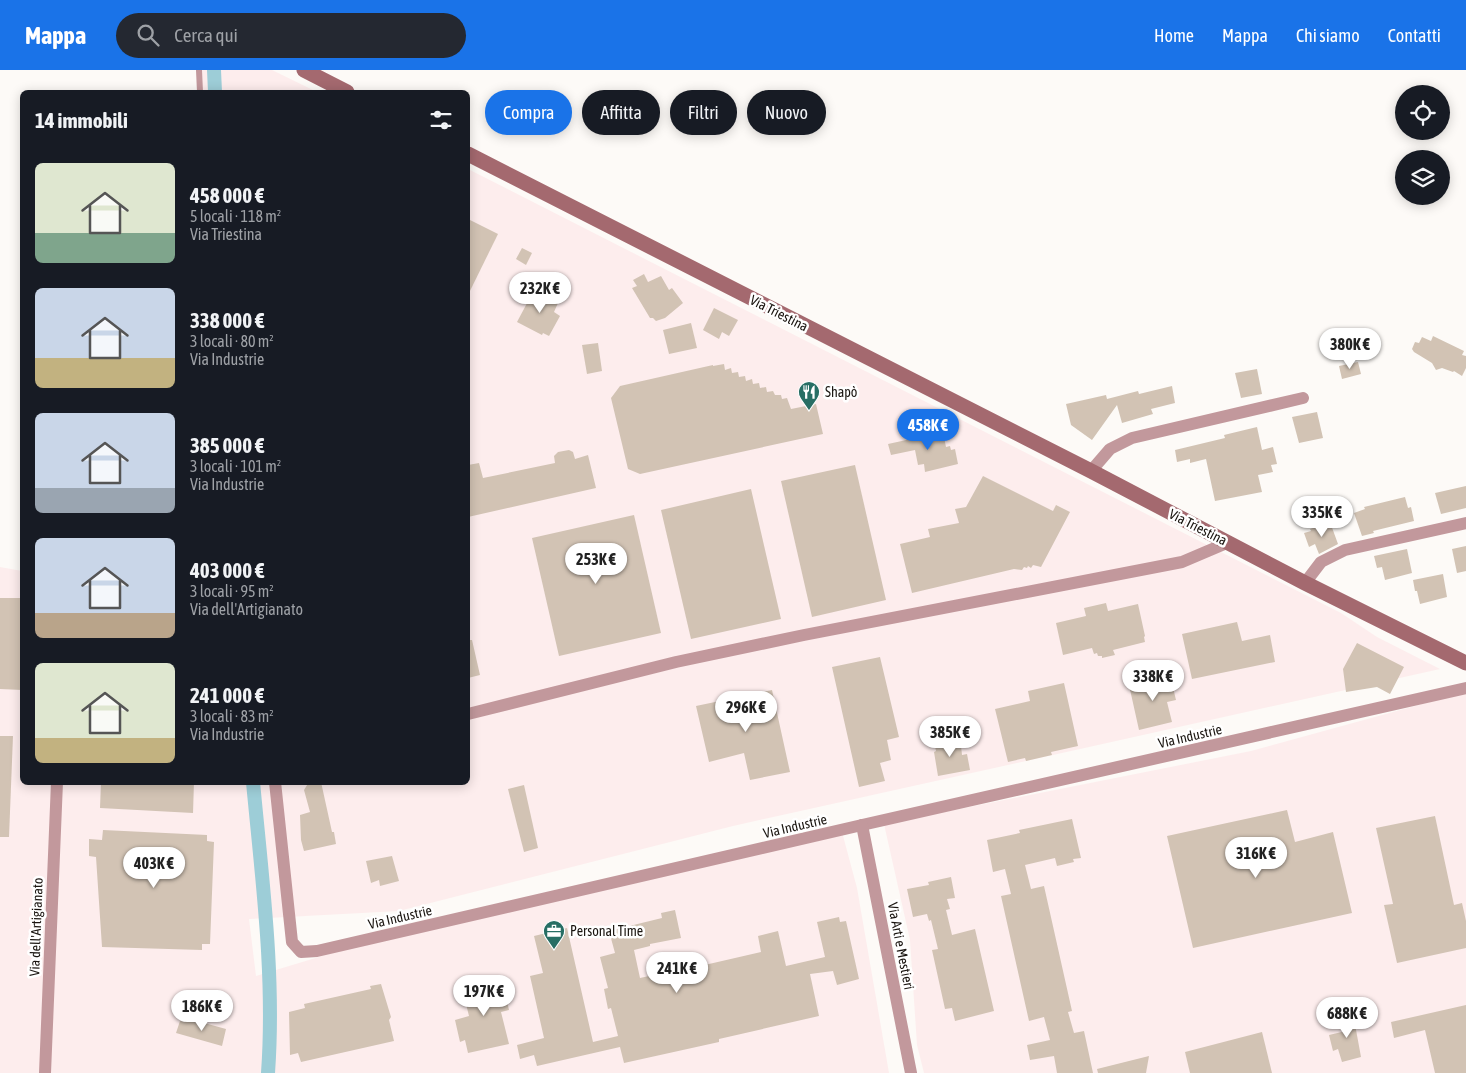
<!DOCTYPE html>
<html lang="it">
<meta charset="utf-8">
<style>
body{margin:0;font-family:"Asap Condensed",sans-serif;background:#242831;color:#f1f3f6;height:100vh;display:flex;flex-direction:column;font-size:19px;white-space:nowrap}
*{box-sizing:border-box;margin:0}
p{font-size:16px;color:#9ea1a6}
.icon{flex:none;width:28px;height:28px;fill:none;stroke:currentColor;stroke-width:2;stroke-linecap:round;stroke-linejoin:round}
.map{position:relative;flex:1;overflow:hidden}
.drawer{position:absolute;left:20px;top:20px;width:450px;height:695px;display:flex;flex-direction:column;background:#171b24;border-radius:8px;box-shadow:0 2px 12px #0003}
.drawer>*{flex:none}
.hud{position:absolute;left:485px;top:20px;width:475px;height:45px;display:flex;gap:10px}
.buttons{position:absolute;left:1395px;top:15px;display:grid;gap:10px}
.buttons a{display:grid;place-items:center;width:55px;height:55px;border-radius:50%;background:#171b24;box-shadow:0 2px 12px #0003;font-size:25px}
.price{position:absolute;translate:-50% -42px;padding:0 11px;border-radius:18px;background:#fff;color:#222;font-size:16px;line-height:32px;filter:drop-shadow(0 1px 2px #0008)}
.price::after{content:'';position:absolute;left:50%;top:30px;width:15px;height:11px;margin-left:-8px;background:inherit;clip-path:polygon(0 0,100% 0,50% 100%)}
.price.selected{background:#1a73e8;color:#fff}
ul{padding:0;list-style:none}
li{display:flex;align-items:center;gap:15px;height:125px;padding:0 15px}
li span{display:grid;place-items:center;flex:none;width:140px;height:100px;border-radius:8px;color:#555}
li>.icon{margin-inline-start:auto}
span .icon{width:60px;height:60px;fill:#fffc;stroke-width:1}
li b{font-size:21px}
h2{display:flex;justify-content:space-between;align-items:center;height:60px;padding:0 15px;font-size:21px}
.chip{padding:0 18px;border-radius:22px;background:#171b24;box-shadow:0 2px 12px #0003;font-size:18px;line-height:45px}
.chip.selected{background:#1a73e8;color:#fff}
header{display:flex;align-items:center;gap:30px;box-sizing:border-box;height:70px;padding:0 25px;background:#1a73e8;color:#fff}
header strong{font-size:24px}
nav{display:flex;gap:28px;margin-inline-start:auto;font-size:18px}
.search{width:350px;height:45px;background:#242831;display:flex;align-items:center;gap:12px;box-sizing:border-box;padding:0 18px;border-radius:28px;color:#9ea1a6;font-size:19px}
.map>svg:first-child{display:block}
.industrial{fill:#fdeded}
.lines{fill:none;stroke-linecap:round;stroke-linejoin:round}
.canal{stroke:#9dcdd7;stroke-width:14}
.building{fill:#d2c3b4}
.lane{stroke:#c2989c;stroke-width:6}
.street{stroke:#c2989c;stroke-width:12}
.secondary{stroke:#a4696f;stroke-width:15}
.labels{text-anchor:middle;stroke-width:5;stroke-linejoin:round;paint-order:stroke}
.street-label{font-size:14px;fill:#1a1510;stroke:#fff}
.poi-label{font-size:14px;fill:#1a1510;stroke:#fff;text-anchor:start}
</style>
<header>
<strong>Mappa</strong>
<div class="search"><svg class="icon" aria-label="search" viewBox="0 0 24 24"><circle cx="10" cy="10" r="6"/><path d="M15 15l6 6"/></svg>Cerca qui</div>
<nav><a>Home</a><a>Mappa</a><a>Chi siamo</a><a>Contatti</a></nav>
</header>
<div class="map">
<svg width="1466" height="1003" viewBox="0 0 1466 1003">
<rect width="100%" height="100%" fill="#fdfaf7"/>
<!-- industrial -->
<g class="industrial">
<path d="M199 0H272L317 22H199Z"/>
<path d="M468 99 1341 543 1377 567 1440 599 733 756 399 841 249 849 256 906 365 873 842 762 857 818 889 1003H0V497L22 501V712H468Z"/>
<path d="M1466 622V1003H924L917 975 910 870 884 754 1251 681Z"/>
</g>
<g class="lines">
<!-- canal -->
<g class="canal">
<path d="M214 0 215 22"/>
<path d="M253 712C262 809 275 906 268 1003"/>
</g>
</g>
<!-- building -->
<g class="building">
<path d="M468 149 498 164 468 225Z"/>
<path d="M522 178 532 183 526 195 516 189Z"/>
<path d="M644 204 648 212 661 206 669 220 672 218 683 233 665 248 656 251 653 248H650L632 218 637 216 633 210Z"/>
<path d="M534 220 558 233 554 242 560 246 549 266 543 263 542 265 517 252Z"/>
<path d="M714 238 738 250 729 266 722 262 719 269 703 260Z"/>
<path d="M691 253 697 278 669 284 663 260Z"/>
<path d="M1433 266 1464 281 1462 285 1466 286V298L1462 306 1454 301 1453 302 1442 298 1436 300 1432 293 1414 282 1412 279 1415 272 1419 273 1422 267 1431 271Z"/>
<path d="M598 273 602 301 587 304 582 275Z"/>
<path d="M1358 292 1361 304 1342 309 1339 296Z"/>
<path d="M724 294 725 300 731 298 732 303 738 302 739 307 745 306 746 311 752 309 753 314 759 313 760 318 766 317 767 322 773 321 775 325H781L782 329 787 328 791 339 816 334 823 364 640 404 628 399 611 328 620 316 713 295V296Z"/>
<path d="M1257 299 1262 324 1241 328 1235 303Z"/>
<path d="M1172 316 1175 333 1151 339 1153 344 1122 353 1117 335 1092 370 1071 355 1066 334 1106 325 1107 329 1138 321 1139 324Z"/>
<path d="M1317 342 1323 368 1299 373 1292 347Z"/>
<path d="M1257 357 1262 380 1273 377 1277 394 1271 395 1273 402 1258 405 1262 422 1215 431 1206 389 1190 393V389L1177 392 1175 380 1225 368 1224 365Z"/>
<path d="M943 362 946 377 950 376 951 380 955 379 958 394 925 402 924 394 918 395 915 380 891 385 888 374Z"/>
<path d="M569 380 573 382 575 389 588 385 596 418 468 447V395L479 393 483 408 555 393 554 386 558 382Z"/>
<path d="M855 395 886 530 812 547 781 411Z"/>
<path d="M983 406 1053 441 1056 435 1070 442 1041 497 1033 495 1031 498 1028 496 1027 498 1024 497 1022 500 1014 499 912 523 900 474 930 467 928 459 959 453 955 439 966 437Z"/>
<path d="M1466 416V438L1441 444 1435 423Z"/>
<path d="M751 419 781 549 691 569 661 440Z"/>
<path d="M1405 427 1408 438 1411 437 1414 451 1373 461 1374 463 1362 466 1354 443 1365 439 1364 437Z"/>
<path d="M634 445 661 563 559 586 532 468Z"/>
<path d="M1330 452 1338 474 1319 484 1315 474 1309 477 1304 463 1311 461 1310 459Z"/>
<path d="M1466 476V501L1457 503 1452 479Z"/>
<path d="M1407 479 1412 503 1385 510 1382 497 1377 498 1374 486Z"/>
<path d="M1443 504 1447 527 1420 534 1417 521H1415L1413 510Z"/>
<path d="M0 528H22V620L0 619Z"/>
<path d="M1106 533 1108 541 1138 534 1145 566 1144 567 1145 572 1113 580 1115 585 1102 588V586H1098L1097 583 1094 584 1092 578 1063 585 1056 553 1086 546 1084 538Z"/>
<path d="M1237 552 1242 571 1270 565 1275 592 1192 609 1182 564Z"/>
<path d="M468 570H472L480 605 468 608Z"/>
<path d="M1357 573 1404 597 1390 624 1377 617 1346 622 1343 599Z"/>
<path d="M880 587 899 667 887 670 891 690 880 693 885 711 859 717 832 597Z"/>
<path d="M1170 605 1176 630 1167 632 1172 652 1139 660 1129 615Z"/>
<path d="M1064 613 1078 676 1051 682 1052 685 1026 691 1025 688 1008 692 995 639 1030 631 1028 621Z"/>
<path d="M772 620 790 702 750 710 744 683 709 692 696 636Z"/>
<path d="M0 666H13L9 767H0Z"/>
<path d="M955 668 957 677 961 676 962 685 967 684 970 700 938 706 934 682 936 681 934 672Z"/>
<path d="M101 712H194L193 743 100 738Z"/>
<path d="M309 712H321L332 762H334L336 774 304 781 301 770 300 745 310 742 304 720Z"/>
<path d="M524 715 538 778 524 782 508 719Z"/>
<path d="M1287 740 1295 772 1333 762 1352 843 1193 878 1167 766Z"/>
<path d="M1435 746 1454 835 1462 833 1466 851V878L1397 893 1384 835 1393 834 1376 758Z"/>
<path d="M1072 749 1081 788 1073 789 1074 792 1057 796 1055 788 1025 795 1031 819 1044 816 1072 941 1068 942 1074 963 1084 961 1093 1003H1057L1054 986 1030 990 1027 975 1050 970 1044 947 1029 951 1001 826 1011 824 1005 799 993 802 987 770 1020 763 1019 760Z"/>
<path d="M103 760 207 765V771L214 772 210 874H202V880L102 877 96 787 89 786V769L102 770Z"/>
<path d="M392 786 399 811 380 816 379 810 371 813 366 791Z"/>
<path d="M951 807 955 828 947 829 950 839 946 840 952 865 975 859 994 941 955 951 952 938 945 939 932 880 938 879 931 850 929 851 927 844 913 847 907 819 929 815 928 812Z"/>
<path d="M675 840 681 868 650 874V876L634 880 640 908 663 903V906L696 898 695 896 709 894 761 882 758 866 778 861 786 896 825 887 817 852 839 847 840 852 846 851 859 909 837 915 833 901 810 904 819 946 719 969V972L624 993 620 977 537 996 534 985 520 989 517 975 544 968 530 906 543 903 534 866 567 858 593 972 618 966 611 938 608 939 604 919 608 918 600 887 615 883 609 861 662 848 661 843Z"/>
<path d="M502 909 509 940 501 942 509 974 468 983 465 970 460 972 455 950 469 946 462 918Z"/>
<path d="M381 914 391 947 389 950 394 971 301 992 298 983 290 985 289 942 305 938 304 934 371 919 370 916Z"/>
<path d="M1466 935V1003H1435L1425 960 1394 968 1391 952Z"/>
<path d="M1352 938 1361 987 1342 992 1338 979 1333 981 1329 965 1346 961 1341 940Z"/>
<path d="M186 948 226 959 222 976 176 963 180 951 185 952Z"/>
<path d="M1262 962 1272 1003H1190L1185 982Z"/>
<path d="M1149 986 1146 1003H1098L1097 999Z"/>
</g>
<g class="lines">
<!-- lane -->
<path class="lane" d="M199 0 200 22"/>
<!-- street -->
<g class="street">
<path d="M1091 401 1110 379 1132 368 1303 328"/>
<path d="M1305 513 1321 492 1345 480 1466 453"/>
<path d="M468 644 676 592 804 565 1182 492 1229 472"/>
<path d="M275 712 292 872 301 882 317 881 862 755 1466 618"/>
<path d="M862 755 911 1003"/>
<path d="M45 1003 57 712"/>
</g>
<!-- secondary -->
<g class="secondary">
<path d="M304 0 347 22"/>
<path d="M468 84 1091 401 1305 513 1466 593"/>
</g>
</g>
<!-- icons -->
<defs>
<g id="restaurant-pin" transform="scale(1.125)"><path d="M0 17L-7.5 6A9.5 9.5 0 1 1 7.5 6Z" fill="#276e64" stroke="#fff"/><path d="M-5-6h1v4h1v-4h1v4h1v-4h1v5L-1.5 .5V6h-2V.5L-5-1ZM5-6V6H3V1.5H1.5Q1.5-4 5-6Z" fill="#fff"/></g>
<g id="office-pin" transform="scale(1.125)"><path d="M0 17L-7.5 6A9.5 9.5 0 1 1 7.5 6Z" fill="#276e64" stroke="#fff"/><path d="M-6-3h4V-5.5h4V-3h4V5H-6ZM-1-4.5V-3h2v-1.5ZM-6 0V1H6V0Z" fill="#fff"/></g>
</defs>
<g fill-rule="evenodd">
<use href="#restaurant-pin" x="809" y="322"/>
<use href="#office-pin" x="554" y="861"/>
</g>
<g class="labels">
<!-- street labels -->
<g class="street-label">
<text transform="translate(779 243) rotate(27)" y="5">Via Triestina</text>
<text transform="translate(1198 457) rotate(27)" y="5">Via Triestina</text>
<text transform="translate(1190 666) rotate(-13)" y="5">Via Industrie</text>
<text transform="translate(795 756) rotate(-13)" y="5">Via Industrie</text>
<text transform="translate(400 847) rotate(-13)" y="5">Via Industrie</text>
<text transform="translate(36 857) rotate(-88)" y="5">Via dell'Artigianato</text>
<text transform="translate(901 876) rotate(79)" y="5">Via Arti e Mestieri</text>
</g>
<!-- poi labels -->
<g class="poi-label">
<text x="825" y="327">Shapò</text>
<text x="570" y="866">Personal Time</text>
</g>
</g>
</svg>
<div class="buttons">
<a><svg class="icon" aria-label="locate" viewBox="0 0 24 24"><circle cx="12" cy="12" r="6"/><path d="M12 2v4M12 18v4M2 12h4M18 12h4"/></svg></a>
<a><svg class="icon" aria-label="layers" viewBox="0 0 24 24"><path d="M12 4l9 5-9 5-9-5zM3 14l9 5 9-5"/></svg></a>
</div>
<b class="price" style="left:540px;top:244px">232K €</b>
<b class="price" style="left:1350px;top:300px">380K €</b>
<b class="price selected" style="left:928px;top:381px">458K €</b>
<b class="price" style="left:1322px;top:468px">335K €</b>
<b class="price" style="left:596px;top:515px">253K €</b>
<b class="price" style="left:1153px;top:632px">338K €</b>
<b class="price" style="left:746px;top:663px">296K €</b>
<b class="price" style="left:950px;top:688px">385K €</b>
<b class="price" style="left:1256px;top:809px">316K €</b>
<b class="price" style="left:154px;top:819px">403K €</b>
<b class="price" style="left:677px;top:924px">241K €</b>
<b class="price" style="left:484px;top:947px">197K €</b>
<b class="price" style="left:202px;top:962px">186K €</b>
<b class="price" style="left:1347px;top:969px">688K €</b>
<div class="hud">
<a class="chip selected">Compra</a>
<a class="chip">Affitta</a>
<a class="chip">Filtri</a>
<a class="chip">Nuovo</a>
</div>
<section class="drawer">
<h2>14 immobili<svg class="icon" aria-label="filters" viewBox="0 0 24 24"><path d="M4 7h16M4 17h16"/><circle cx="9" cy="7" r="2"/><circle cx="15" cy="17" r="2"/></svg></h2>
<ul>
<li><span style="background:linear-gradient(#dfe7d0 70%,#7fa58c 0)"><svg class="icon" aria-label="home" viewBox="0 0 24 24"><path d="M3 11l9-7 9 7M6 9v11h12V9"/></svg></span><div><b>458 000 €</b><p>5 locali · 118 m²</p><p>Via Triestina</p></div></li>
<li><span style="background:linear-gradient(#c9d6e8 70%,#c2b280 0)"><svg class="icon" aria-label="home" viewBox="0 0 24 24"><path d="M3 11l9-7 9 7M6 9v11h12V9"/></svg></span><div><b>338 000 €</b><p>3 locali · 80 m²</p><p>Via Industrie</p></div></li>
<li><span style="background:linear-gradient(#c9d6e8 75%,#9aa5b1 0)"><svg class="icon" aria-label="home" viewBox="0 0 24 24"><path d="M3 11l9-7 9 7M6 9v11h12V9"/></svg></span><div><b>385 000 €</b><p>3 locali · 101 m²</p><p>Via Industrie</p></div></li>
<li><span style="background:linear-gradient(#c9d6e8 75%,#b9a48a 0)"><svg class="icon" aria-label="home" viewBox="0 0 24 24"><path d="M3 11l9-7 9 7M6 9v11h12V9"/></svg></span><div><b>403 000 €</b><p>3 locali · 95 m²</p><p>Via dell'Artigianato</p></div></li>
<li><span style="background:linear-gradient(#dfe7d0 75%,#c2b280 0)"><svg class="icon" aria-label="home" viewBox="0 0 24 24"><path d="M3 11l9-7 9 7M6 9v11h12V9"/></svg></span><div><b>241 000 €</b><p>3 locali · 83 m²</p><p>Via Industrie</p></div></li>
</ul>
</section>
</div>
